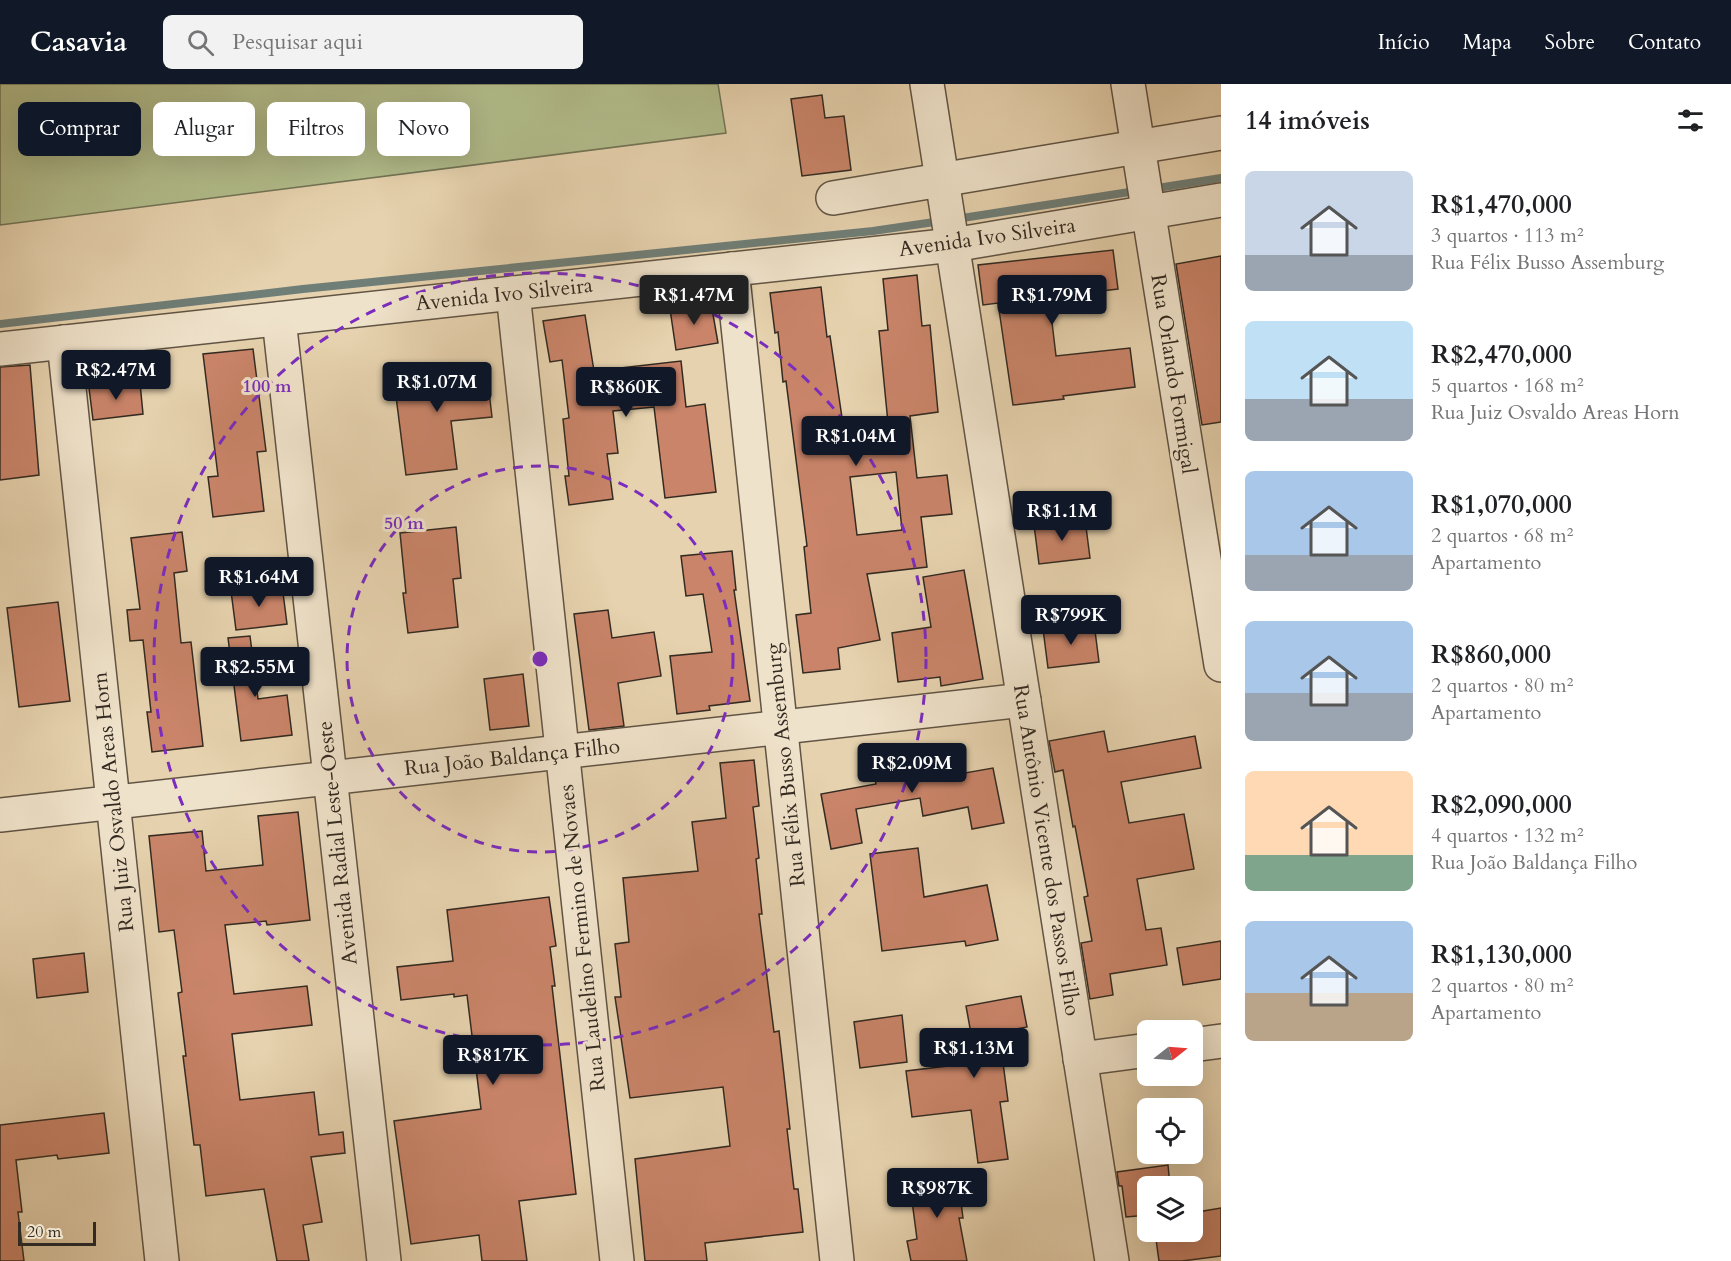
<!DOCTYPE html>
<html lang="pt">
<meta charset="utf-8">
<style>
body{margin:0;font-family:Cardo,serif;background:#f2f2f2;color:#202124;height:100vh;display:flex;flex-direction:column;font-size:22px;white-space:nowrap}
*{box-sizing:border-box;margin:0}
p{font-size:20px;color:#757577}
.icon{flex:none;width:33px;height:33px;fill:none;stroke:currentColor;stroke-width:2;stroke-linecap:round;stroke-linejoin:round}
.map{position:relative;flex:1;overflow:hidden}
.side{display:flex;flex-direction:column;background:#fff;width:510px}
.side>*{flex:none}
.hud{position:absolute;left:18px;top:18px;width:570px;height:54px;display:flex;gap:12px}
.needle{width:39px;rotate:73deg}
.tools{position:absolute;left:1137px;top:936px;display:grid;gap:12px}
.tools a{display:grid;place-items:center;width:66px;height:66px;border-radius:9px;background:#fff;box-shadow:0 6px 24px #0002;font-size:30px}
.scale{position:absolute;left:18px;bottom:15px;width:78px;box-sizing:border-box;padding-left:6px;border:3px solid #332a21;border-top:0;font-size:16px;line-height:21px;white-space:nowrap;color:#332a21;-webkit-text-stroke:4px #efe2ca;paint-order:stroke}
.price{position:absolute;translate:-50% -51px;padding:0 14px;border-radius:6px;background:#111827;color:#fff;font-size:20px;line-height:39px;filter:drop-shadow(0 2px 3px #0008)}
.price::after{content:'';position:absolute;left:50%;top:36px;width:18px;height:14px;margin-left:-9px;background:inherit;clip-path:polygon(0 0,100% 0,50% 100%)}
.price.selected{background:#222;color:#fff}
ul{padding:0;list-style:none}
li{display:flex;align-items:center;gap:18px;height:150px;padding:0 24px}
li span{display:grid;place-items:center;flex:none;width:168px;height:120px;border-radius:9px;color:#555}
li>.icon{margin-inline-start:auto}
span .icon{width:72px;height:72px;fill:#fffc;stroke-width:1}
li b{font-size:26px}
h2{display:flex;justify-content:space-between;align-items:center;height:72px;padding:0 24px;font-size:26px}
.pill{padding:0 21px;border-radius:9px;background:#fff;box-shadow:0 6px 24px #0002;font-size:21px;line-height:54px}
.pill.selected{background:#111827;color:#fff}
header{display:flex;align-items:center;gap:36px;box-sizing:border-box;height:84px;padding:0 30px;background:#111827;color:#fff}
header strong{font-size:28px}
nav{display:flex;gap:33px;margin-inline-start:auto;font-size:21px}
.search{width:420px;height:54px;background:#f2f2f2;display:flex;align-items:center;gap:15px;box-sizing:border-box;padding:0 21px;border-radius:9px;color:#757577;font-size:22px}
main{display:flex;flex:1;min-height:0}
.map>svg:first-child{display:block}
.green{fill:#b2bd8c;stroke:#727456;stroke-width:1.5}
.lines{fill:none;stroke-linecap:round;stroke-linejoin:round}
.stream{stroke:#6f7e77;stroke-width:8}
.building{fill:#c98469;stroke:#332a21;stroke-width:1.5;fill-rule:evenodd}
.minor-casing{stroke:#605444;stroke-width:36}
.minor{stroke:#efe2ca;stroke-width:33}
.ring{fill:none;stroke:#7b2cbf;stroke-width:3;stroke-dasharray:10 8}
.labels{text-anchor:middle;stroke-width:6;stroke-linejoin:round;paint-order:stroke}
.street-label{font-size:21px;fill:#332a21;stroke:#efe2ca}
.centre{fill:#7b2cbf;stroke:#efe2ca;stroke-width:3}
.ring-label{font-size:18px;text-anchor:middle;font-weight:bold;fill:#7b2cbf;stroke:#efe2ca;stroke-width:6;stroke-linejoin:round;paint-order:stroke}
</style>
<header>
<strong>Casavia</strong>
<div class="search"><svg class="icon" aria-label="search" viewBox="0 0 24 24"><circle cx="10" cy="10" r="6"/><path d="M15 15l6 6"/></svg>Pesquisar aqui</div>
<nav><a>Início</a><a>Mapa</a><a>Sobre</a><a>Contato</a></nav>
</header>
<main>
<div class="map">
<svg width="1221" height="1177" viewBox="0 0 1221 1177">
<rect width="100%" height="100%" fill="#e6d2ae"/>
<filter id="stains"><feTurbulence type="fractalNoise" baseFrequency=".00333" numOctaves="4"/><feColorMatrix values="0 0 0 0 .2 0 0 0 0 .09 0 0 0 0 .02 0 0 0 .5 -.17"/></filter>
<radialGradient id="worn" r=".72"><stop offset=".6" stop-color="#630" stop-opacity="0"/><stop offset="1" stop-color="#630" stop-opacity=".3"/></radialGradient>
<!-- green -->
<path class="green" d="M0 0H718L726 49 0 141Z"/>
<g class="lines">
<!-- stream -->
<g class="stream">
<path d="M1151 105 1221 94"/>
<path d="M956 135 1136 107"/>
<path d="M0 240 303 205 873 147 941 137"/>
</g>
</g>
<!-- building -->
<g class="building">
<path d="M822 11 825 34 844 32 851 86 802 92 791 15Z"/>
<path d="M1113 166 1118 205 1049 213 1056 272 1130 264 1135 303 1063 312 1064 315 1013 321 998 219 983 221 978 181Z"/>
<path d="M1221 172V338L1202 341 1176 180Z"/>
<path d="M917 191 922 242 930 241 938 328 910 332 917 394 947 391 952 430 921 433 927 483 867 490 880 556 838 564 840 585 803 589 796 531 811 529 804 463 807 462 786 297 783 298 778 248 775 249 770 209 821 203 827 253 830 252 845 354 889 349 879 247 888 246 883 195ZM896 388 902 446 857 451 850 393Z"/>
<path d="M711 219 718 259 676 266 670 225Z"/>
<path d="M585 231 594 287 681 277 686 323 705 320 716 408 665 414 654 323 613 327 618 369 607 370 613 415 569 421 565 392H569L563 335 569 334 562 276 550 278 543 237Z"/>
<path d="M253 265 266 367 257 368 264 427 213 433 208 393 218 392 203 270Z"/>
<path d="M30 281 39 391 0 396V283Z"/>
<path d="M486 282 492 333 451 337 457 385 406 391 393 289 432 285V288Z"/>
<path d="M140 299 143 330 93 336 89 304Z"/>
<path d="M1085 435 1090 474 1039 480 1034 441Z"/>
<path d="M456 443 461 494 453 495 458 543 408 549 403 509H406L400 449Z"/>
<path d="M182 448 187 487 174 489 181 559 191 558 203 662 152 668 147 628H151L143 556 130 557 127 526 140 525 131 454Z"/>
<path d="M732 467 736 506H734L750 617 709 622 710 626 677 630 670 572 712 568 703 510 686 512 681 472Z"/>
<path d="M964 486 983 595 941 602 940 593 898 598 892 549 931 543 923 493Z"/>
<path d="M282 501 287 540 236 546 231 507Z"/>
<path d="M58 518 70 617 19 623 7 524Z"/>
<path d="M608 526 612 554 654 548 661 592 618 599 624 642 589 646 574 530Z"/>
<path d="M1094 539 1099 578 1048 584 1043 545Z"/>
<path d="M250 552 258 615 287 611 292 651 241 657 228 554Z"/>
<path d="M523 590 529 642 490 646 484 595Z"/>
<path d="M1104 647 1108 668 1195 652 1201 684 1121 698 1129 739 1184 730 1194 785 1137 795 1146 846 1161 844 1167 881 1110 890 1113 911 1090 915 1081 859 1092 857 1084 813 1088 812 1075 742 1073 743 1063 686 1055 688 1049 657Z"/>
<path d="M902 660 905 678 944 671 948 692 993 684 1004 739 972 745 968 723 923 732 920 714 856 725 862 759 831 765 821 710 876 700 870 666Z"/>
<path d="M754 676 759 722 753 723 759 774 756 775 762 830H759L774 948 779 947 790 1045H787L794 1105H798L803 1148 705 1159 707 1177H645L635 1075 730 1062 723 1003 630 1014 615 913H621L615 860 629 858 623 794 698 787 692 738 726 734 720 679Z"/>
<path d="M298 728 310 836 267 841 266 837 225 841 234 910 307 902 312 941 232 950 240 1016 314 1008 319 1051 343 1048 345 1069 311 1073 322 1138 303 1141 309 1177H277L264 1105 206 1112 200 1061H194L188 1012 183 972H186L178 909 182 908 174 846 159 848 149 752 202 747 206 787 263 781 258 732Z"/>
<path d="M918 764 924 813 987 801 998 856 966 862 965 857 882 867 870 770Z"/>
<path d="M549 813 556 862 550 863 555 902H552L576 1110 519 1117 527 1177H482L479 1151 411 1160 394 1037 481 1025 467 911 454 913V910L401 916 397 883 453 877 447 826Z"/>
<path d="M1221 857V895L1183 901 1177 864Z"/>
<path d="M84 869 88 908 37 914 33 875Z"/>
<path d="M1021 912 1027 943 999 948 1008 1017 1000 1018 1008 1075 978 1079 971 1026 912 1033 906 987 973 979V977H976L966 922Z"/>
<path d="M902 931 907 978 860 984 854 938Z"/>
<path d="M104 1029 109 1069 58 1075 57 1071 16 1076 22 1128H18L24 1177H0V1041Z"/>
<path d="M1168 1081 1170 1102H1148V1131L1126 1133 1122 1102H1119L1117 1088Z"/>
<path d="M957 1088 963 1134H959L967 1177H911L907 1157 917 1155 909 1094Z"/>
<path d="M1221 1124V1172L1182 1177H1159L1155 1148H1192V1129Z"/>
</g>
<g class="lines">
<!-- minor casing -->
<g class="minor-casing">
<g id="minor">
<path d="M927 0 1112 1177"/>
<path d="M1128 0 1221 581"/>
<path d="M833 114 1221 49"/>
<path d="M732 185 837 1177"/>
<path d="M513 209 617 1177"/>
<path d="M279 235 384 1177"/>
<path d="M64 258 162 1177"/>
<path d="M0 265 953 161 1221 116"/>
<path d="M0 731 1024 616"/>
<path d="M1192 961 1221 957"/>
<path d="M1080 975 1148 966"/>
</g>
</g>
<!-- minor -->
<use href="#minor" class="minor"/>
</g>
<!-- distance rings -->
<g class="ring">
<circle cx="540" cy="575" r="193"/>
<circle cx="540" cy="575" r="386"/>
</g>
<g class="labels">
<!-- street labels -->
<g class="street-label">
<text transform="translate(987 153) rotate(-8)" y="7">Avenida Ivo Silveira</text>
<text transform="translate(504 210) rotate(-6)" y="7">Avenida Ivo Silveira</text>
<text transform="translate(1174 290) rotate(81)" y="7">Rua Orlando Formigal</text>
<text transform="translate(512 673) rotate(-6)" y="7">Rua João Baldança Filho</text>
<text transform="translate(785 681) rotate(-96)" y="7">Rua Félix Busso Assemburg</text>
<text transform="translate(113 718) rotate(-96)" y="7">Rua Juiz Osvaldo Areas Horn</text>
<text transform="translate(337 759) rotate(-96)" y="7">Avenida Radial Leste-Oeste</text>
<text transform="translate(1047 766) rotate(81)" y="7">Rua Antônio Vicente dos Passos Filho</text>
<text transform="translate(582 854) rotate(-96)" y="7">Rua Laudelino Fermino de Novaes</text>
</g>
</g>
<circle cx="540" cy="575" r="9" class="centre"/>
<g class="ring-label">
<text x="267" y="308">100 m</text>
<text x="404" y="445">50 m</text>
</g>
<rect width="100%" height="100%" filter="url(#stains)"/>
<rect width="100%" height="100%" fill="url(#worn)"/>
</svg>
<div class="tools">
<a><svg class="needle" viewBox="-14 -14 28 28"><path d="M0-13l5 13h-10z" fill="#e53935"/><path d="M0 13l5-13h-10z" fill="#757577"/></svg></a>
<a><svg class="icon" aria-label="locate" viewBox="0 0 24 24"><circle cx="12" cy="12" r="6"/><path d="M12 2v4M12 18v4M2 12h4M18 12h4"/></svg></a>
<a><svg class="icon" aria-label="layers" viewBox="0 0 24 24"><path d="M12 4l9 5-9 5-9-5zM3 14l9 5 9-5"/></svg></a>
</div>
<div class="scale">20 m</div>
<b class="price selected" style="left:694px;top:242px">R$1.47M</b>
<b class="price" style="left:1052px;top:242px">R$1.79M</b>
<b class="price" style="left:116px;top:317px">R$2.47M</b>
<b class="price" style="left:437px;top:329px">R$1.07M</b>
<b class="price" style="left:626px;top:334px">R$860K</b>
<b class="price" style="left:856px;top:383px">R$1.04M</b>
<b class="price" style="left:1062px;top:458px">R$1.1M</b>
<b class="price" style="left:259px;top:524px">R$1.64M</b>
<b class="price" style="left:1071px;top:562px">R$799K</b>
<b class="price" style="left:255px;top:614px">R$2.55M</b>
<b class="price" style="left:912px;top:710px">R$2.09M</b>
<b class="price" style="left:974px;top:995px">R$1.13M</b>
<b class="price" style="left:493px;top:1002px">R$817K</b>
<b class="price" style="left:937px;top:1135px">R$987K</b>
<div class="hud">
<a class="pill selected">Comprar</a>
<a class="pill">Alugar</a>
<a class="pill">Filtros</a>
<a class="pill">Novo</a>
</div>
</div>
<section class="side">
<h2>14 imóveis<svg class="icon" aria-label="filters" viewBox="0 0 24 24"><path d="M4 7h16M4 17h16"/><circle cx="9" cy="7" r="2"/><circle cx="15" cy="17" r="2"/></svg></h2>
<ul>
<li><span style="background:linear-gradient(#c9d6e8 70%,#9aa5b1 0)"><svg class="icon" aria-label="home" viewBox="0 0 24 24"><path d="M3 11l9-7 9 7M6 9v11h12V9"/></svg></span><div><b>R$1,470,000</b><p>3 quartos · 113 m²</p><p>Rua Félix Busso Assemburg</p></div></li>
<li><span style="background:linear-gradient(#bfe0f5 65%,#9aa5b1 0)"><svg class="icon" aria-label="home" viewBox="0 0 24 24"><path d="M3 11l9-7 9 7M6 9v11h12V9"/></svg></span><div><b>R$2,470,000</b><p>5 quartos · 168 m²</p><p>Rua Juiz Osvaldo Areas Horn</p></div></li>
<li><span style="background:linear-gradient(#a9c7e8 70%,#9aa5b1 0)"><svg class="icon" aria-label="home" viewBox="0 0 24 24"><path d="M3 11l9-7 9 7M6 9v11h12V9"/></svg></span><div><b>R$1,070,000</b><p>2 quartos · 68 m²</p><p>Apartamento</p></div></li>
<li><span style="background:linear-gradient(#a9c7e8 60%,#9aa5b1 0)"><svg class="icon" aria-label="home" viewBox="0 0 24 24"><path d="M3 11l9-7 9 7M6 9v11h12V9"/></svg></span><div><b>R$860,000</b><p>2 quartos · 80 m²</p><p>Apartamento</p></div></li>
<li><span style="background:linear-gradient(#ffd9b3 70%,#7fa58c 0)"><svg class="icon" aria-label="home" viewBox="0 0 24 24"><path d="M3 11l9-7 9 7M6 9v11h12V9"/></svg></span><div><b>R$2,090,000</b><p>4 quartos · 132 m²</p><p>Rua João Baldança Filho</p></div></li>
<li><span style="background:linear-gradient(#a9c7e8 60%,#b9a48a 0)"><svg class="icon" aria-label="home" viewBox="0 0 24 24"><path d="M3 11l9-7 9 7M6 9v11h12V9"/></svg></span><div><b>R$1,130,000</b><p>2 quartos · 80 m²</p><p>Apartamento</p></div></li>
</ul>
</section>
</main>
